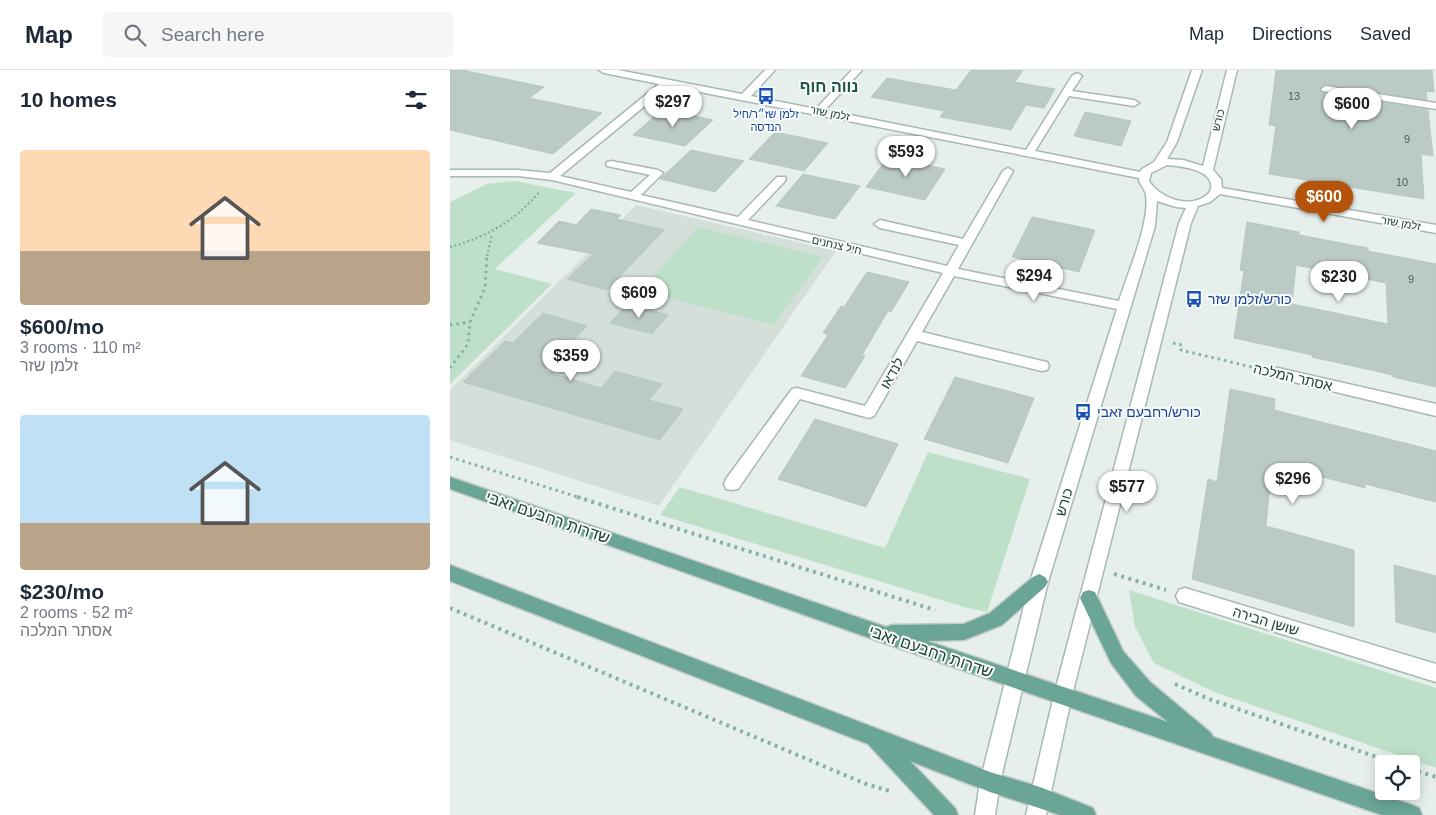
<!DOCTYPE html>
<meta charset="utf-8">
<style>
body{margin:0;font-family:Helvetica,Heebo,sans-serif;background:#f6f6f7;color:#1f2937;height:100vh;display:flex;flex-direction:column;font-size:19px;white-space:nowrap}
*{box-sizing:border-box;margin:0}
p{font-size:16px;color:#747a83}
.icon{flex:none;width:28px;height:28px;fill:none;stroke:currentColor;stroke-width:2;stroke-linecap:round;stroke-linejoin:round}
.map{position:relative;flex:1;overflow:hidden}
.drawer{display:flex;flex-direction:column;background:#fff;width:450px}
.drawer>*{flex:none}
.tools{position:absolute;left:925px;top:685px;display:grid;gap:10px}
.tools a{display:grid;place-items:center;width:45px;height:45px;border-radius:5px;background:#fff;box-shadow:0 2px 12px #0003;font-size:25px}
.price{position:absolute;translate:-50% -42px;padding:0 11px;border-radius:18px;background:#fff;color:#222;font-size:16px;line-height:32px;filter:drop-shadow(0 1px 2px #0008)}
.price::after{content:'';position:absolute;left:50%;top:30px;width:15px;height:11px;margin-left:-8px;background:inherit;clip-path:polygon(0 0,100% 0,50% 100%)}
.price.selected{background:#b45309;color:#fff}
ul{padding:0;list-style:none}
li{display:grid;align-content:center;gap:10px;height:265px;padding:0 20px}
li span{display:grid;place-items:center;height:155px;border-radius:5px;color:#555}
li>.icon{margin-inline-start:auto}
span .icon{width:90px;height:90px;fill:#fffc;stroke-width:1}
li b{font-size:21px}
h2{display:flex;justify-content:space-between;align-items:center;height:60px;padding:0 20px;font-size:21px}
header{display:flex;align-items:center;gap:30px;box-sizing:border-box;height:70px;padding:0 25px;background:#fff;border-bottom:1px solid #e0e1e3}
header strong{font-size:24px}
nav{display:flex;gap:28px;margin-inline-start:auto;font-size:18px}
.search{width:350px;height:45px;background:#f6f6f7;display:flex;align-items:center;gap:12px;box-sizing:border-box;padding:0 18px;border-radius:5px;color:#747a83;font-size:19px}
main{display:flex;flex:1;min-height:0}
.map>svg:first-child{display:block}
.built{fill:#d4dfda}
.green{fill:#bfe0c8}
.building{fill:#bbcac4;stroke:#b8c9c2;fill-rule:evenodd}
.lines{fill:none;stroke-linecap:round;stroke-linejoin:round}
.minor-casing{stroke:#a8b8b2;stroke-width:3}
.major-casing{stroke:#c2cac8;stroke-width:3}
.path-far2{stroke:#86b3a5;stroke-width:2.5;stroke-dasharray:2 2.5;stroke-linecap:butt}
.path-far1{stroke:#86b3a5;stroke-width:3;stroke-dasharray:2.5 4;stroke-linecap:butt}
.path{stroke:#86b3a5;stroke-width:4;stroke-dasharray:3 4.5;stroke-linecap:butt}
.minor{fill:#fff;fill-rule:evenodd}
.major{fill:#6aa596;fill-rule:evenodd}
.labels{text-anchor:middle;stroke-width:4;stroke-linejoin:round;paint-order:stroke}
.number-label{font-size:11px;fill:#4a645c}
.far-street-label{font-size:11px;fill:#24423a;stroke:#f7fbf9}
.far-transit-label{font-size:11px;fill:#164399;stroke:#f7fbf9}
.transit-label{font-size:14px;fill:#164399;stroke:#f7fbf9;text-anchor:start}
.street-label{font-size:14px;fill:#24423a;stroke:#f7fbf9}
.far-district-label{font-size:16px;font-weight:bold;fill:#1f5548;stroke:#f7fbf9}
.near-street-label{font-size:16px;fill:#24423a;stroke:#f7fbf9}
</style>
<header>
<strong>Map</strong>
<div class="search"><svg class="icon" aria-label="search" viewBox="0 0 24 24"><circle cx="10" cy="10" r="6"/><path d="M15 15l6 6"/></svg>Search here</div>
<nav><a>Map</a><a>Directions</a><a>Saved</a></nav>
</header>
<main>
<section class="drawer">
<h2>10 homes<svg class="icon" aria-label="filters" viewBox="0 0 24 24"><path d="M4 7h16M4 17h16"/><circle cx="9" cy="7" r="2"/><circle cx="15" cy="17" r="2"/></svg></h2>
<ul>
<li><span style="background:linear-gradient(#ffd9b3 65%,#b9a48a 0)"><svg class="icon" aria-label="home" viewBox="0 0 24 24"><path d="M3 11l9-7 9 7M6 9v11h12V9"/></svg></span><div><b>$600/mo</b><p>3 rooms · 110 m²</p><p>זלמן שזר</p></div></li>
<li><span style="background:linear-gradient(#bfe0f5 70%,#b9a48a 0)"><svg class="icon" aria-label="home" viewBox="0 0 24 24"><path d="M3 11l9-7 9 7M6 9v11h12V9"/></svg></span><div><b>$230/mo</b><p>2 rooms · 52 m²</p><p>אסתר המלכה</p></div></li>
</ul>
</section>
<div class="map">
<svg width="986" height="745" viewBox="0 0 986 745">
<rect width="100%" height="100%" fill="#e6efeb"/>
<!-- built -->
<path class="built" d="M186 135 386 181 209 436 0 370V320Z"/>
<!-- green -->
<g class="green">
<path d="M65 111 126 123 45 199 102 214 0 314V132L37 114Z"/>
<path d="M248 157 373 187 324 255 190 221Z"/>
<path d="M478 382 580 409 537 542 514 537 210 445 230 417 435 478Z"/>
<path d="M679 520 986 618V698L764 622 704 593 685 557Z"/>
</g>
<!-- building -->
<g class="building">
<path d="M0 0H12L94 17 79 28 152 43 103 84 0 60Z"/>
<path d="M521 0H573L565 12 605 19 594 38 576 35 561 60 490 47 494 41 421 27 437 8 506 20Z"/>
<path d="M826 0H982L984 22 976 21 977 30 876 14 869 19 873 23 978 40 983 86 971 84 974 129 819 104 826 56 819 55Z"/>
<path d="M213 39 263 50 235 76 183 65Z"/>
<path d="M635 42 681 51 671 76 624 66Z"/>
<path d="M325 62 378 73 354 101 299 89Z"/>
<path d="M241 80 294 91 265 122 210 109Z"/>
<path d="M438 87 495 99 475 130 416 117Z"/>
<path d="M353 104 410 116 385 149 326 136Z"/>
<path d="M141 139 171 145 167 149 214 160 157 220 117 209 143 184 87 173 109 151 126 155Z"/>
<path d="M582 147 645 160 629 202 562 187Z"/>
<path d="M797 152 849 162V165L918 178V181L986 194V317L943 307V305L862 287V285L784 268 794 201 790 200ZM846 195 936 213 938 254 842 234Z"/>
<path d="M417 202 459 212 441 242 438 241 412 285 415 286 395 318 351 306 378 265 373 263 391 236 394 237Z"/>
<path d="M178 234 218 245 202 264 160 253Z"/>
<path d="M93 243 137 256 94 301 151 318 165 301 212 314 199 330 233 339 210 370 13 312 55 271 63 273Z"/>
<path d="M505 307 584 328 558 393 474 369Z"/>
<path d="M780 319 825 329 824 340 986 381V432L915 414V418L822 394 816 456 904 480V557L742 509 758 409 767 412Z"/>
<path d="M365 349 448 374 416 437 328 409Z"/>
<path d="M944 495 986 506V563L946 552Z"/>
</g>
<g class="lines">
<!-- minor casing -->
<g class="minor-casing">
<g id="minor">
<path d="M149 0H168L292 24 315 0H325L301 26 366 39 402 0H412L375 40 576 80 622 6 627 3 632 6 622 21 684 30 689 33 684 36 619 26 585 81 690 102 692 99 704 92 717 72 742 0H752L727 72 717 89 733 90 753 96 777 0H787L763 100 771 109 772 118 986 155V163L770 124 760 132 748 136 741 153 622 625 596 745H576L604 625 729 153 736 138 726 137 707 131 705 156 598 512 550 712 545 745H525L530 712 580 512 667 239 504 206 472 262 592 291 597 292 599 296 597 300 592 301 467 271 424 346 419 348 350 329 288 419 282 420 276 419 274 414 276 409 342 319 347 318 415 336 493 203 102 110 68 106H0V100H68L100 103 209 14 154 3ZM219 16 689 108V111C691 115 695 120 696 125 700 153 678 202 669 231L508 199 563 101 558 98 553 101 513 169 430 150 424 154 430 158 509 175 497 196 298 150 335 111 336 109 335 107H327L288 147 191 125 213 103 208 100 161 91 157 92 156 94 157 96 200 105 181 122 110 106ZM717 95C729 96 759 99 761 114 762 118 760 122 758 124 740 140 710 128 699 111L701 103Z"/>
<path d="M876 16 986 33V39L873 21 871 19Z"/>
<path d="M828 298 986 334V346L823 307 821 303 823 299Z"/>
<path d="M735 518 986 594V612L729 532 726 526 729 520Z"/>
</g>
</g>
<!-- major casing -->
<g class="major-casing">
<g id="major">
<path d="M0 407 436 557 442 555 514 554 540 543 583 507 589 504 595 507 598 512 595 517 552 555 514 570 477 571 718 652 686 626 661 593 630 528 633 522 639 520 645 522 673 581 700 612 761 663 763 667 962 735 969 738 972 745H932L428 571 0 419Z"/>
<path d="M0 495 540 702 590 717 643 738 646 745H610L540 722 460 691 505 738 508 745H484L418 674 0 511Z"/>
</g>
</g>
<!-- path-far2 -->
<g class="path-far2">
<path d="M0 177C37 167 65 151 90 121"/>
<path d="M37 186 42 164"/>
</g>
<!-- path-far1 -->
<g class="path-far1">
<path d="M0 255 20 252"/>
<path d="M723 273 732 275 731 280 810 299"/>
<path d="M0 298 18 274 20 252 35 218 37 185"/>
<path d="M0 387 131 428"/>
</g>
<!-- path -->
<g class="path">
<path d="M127 427 485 540"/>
<path d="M664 504 716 520"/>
<path d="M0 538 416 714 443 722"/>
<path d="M725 614 759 629 947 694"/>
<path d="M961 699 986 707"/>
</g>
<!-- minor -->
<use href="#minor" class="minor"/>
<!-- major -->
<use href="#major" class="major"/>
</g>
<!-- icons -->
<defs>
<g id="bus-bare" transform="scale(1.35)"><path d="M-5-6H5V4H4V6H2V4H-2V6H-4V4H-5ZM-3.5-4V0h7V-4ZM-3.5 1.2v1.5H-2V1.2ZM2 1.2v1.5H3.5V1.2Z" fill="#1a4fb4" stroke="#f7fbf9" stroke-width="2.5" paint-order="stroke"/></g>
</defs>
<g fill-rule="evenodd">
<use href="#bus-bare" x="316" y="26"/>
<use href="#bus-bare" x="744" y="229"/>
<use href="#bus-bare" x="633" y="342"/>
</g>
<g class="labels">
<!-- number labels -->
<g class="number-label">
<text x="844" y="30">13</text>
<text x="957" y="73">9</text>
<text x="952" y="116">10</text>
<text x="961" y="213">9</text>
</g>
<!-- far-street labels -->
<g class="far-street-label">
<text transform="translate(380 43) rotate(11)" y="4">זלמן שזר</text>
<text transform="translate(768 50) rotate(-75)" y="4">כורש</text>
<text transform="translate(951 153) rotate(10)" y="4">זלמן שזר</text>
<text transform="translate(387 175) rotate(13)" y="4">חיל צנחנים</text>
</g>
<!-- far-transit labels -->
<g class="far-transit-label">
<text x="316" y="48">זלמן שז״ר/חיל<tspan x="316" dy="13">הנדסה</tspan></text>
</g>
<!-- transit labels -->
<g class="transit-label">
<text x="758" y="234">כורש/זלמן שזר</text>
<text x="647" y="347">כורש/רחבעם זאבי</text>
</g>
<!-- street labels -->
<g class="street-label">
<text transform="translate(442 303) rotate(-61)" y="5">לנדאו</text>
<text transform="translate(843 307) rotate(13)" y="5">אסתר המלכה</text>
<text transform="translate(614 432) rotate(-73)" y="5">כורש</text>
<text transform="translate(816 551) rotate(17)" y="5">שושן הבירה</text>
</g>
<!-- far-district labels -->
<g class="far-district-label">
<text x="379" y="22">נווה חוף</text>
</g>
<!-- near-street labels -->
<g class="near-street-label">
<text transform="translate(98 447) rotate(19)" y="6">שדרות רחבעם זאבי</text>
<text transform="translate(481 581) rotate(19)" y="6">שדרות רחבעם זאבי</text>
</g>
</g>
</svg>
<div class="tools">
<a><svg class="icon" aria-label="locate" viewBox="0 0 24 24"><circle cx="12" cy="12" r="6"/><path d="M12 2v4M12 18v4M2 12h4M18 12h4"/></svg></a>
</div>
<b class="price" style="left:223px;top:58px">$297</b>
<b class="price" style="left:902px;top:60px">$600</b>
<b class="price" style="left:456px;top:108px">$593</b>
<b class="price selected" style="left:874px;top:153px">$600</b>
<b class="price" style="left:584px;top:232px">$294</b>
<b class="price" style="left:889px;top:233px">$230</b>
<b class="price" style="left:189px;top:249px">$609</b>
<b class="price" style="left:121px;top:312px">$359</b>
<b class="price" style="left:843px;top:435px">$296</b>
<b class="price" style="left:677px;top:443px">$577</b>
</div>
</main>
